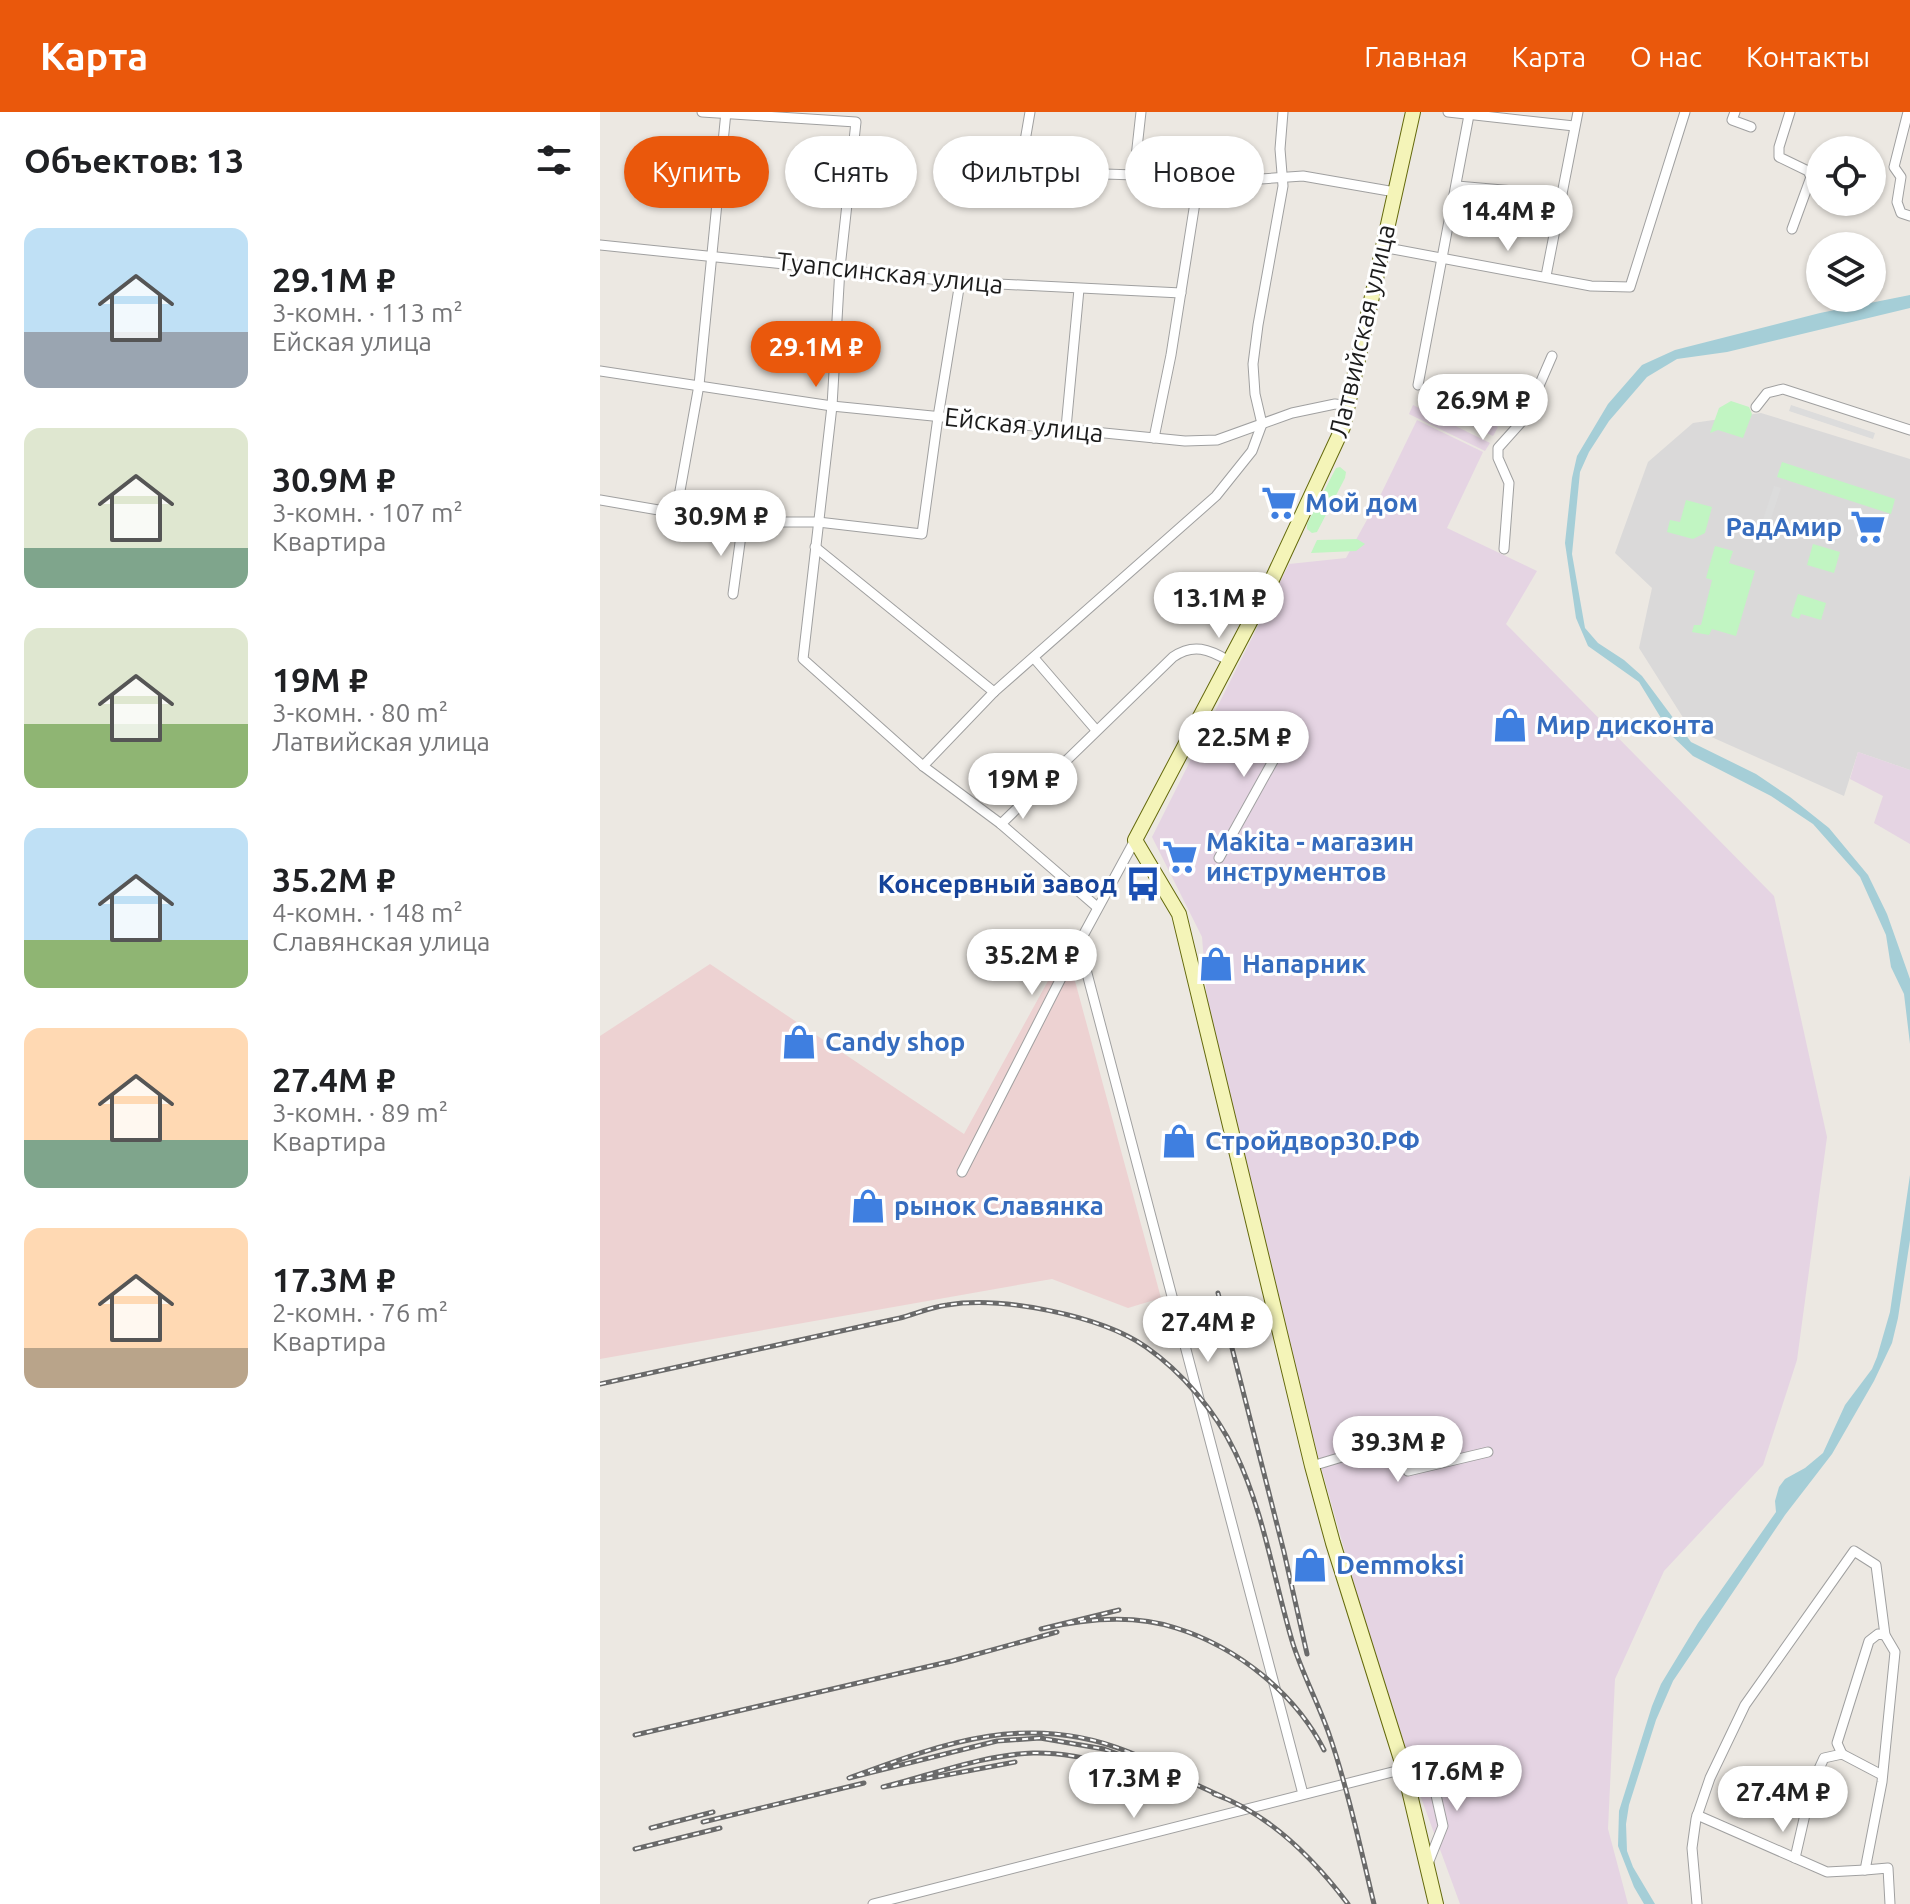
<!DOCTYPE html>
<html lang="ru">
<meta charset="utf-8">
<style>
body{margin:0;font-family:Ubuntu,sans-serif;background:#f6f6f6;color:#202124;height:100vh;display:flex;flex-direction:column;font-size:30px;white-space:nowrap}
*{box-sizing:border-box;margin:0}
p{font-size:26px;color:#757577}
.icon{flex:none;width:44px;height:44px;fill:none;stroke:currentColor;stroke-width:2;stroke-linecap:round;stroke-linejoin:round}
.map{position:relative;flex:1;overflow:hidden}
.panel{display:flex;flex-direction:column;background:#fff;width:600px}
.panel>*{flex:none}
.top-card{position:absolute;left:24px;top:24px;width:760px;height:72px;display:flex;gap:16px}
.controls{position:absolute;left:1206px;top:24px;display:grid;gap:16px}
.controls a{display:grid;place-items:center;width:80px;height:80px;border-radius:50%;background:#fff;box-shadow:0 2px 6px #0004;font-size:40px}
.price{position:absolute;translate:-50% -68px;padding:0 18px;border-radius:28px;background:#fff;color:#222;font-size:26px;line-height:52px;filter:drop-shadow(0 2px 4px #0008)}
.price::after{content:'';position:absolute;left:50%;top:48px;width:24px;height:18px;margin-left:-12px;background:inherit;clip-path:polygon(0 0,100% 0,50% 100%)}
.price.active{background:#ea580c;color:#fff}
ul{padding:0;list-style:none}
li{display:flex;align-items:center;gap:24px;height:200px;padding:0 24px}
li span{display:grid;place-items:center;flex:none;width:224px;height:160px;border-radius:16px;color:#555}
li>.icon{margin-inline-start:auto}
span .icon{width:96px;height:96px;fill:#fffc;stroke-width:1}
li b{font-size:34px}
h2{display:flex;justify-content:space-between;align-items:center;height:96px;padding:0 24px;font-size:34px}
.tag{padding:0 28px;border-radius:36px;background:#fff;box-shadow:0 2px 6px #0004;font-size:28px;line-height:72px}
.tag.active{background:#ea580c;color:#fff}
header{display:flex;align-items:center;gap:48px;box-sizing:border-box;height:112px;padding:0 40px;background:#ea580c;color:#fff}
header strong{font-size:38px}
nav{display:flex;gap:44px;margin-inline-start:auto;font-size:28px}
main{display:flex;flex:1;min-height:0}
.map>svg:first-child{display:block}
.residential{fill:#dad9d9}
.commercial{fill:#edd2d2}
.industrial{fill:#e5d4e3}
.park{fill:#c1f5c2}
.parking{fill:#dcdcdc}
.water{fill:#a5ced7}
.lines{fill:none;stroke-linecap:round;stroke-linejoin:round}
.minor-casing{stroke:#a0a0a0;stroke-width:11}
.secondary-casing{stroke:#64690c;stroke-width:16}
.minor{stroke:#fff;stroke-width:9}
.secondary{stroke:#f4f4b8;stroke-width:14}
.rail-casing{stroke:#6a6a6a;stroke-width:5}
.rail{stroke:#fff;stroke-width:2;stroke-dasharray:6;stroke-linecap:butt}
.labels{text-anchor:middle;stroke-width:6;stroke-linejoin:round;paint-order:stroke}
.street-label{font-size:26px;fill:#1c1c1c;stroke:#fff}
.shop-label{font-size:26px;font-weight:bold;fill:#366cbe;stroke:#fff;text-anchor:start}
.transit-label{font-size:26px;font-weight:bold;fill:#164399;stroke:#fff;text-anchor:end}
</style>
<header>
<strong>Карта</strong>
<nav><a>Главная</a><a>Карта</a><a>О нас</a><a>Контакты</a></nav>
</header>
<main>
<section class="panel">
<h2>Объектов: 13<svg class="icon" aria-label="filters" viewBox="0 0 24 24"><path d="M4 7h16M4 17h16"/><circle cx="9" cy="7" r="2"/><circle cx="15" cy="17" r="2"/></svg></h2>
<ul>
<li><span style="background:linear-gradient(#bfe0f5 65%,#9aa5b1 0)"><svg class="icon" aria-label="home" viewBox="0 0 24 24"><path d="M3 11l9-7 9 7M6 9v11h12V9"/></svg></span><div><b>29.1M ₽</b><p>3-комн. · 113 m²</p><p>Ейская улица</p></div></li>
<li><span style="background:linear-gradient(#dfe7d0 75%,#7fa58c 0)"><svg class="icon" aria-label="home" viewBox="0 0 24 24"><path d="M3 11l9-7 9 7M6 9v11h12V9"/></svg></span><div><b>30.9M ₽</b><p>3-комн. · 107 m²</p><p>Квартира</p></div></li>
<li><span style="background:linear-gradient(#dfe7d0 60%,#8fb573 0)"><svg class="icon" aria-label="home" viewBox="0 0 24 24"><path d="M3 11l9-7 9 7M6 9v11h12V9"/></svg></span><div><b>19M ₽</b><p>3-комн. · 80 m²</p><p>Латвийская улица</p></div></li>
<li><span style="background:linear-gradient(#bfe0f5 70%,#8fb573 0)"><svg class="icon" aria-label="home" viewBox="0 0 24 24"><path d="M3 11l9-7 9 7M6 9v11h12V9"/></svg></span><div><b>35.2M ₽</b><p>4-комн. · 148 m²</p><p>Славянская улица</p></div></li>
<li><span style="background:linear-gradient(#ffd9b3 70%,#7fa58c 0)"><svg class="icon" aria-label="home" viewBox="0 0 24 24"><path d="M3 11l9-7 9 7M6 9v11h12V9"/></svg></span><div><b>27.4M ₽</b><p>3-комн. · 89 m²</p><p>Квартира</p></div></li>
<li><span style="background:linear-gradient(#ffd9b3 75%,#b9a48a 0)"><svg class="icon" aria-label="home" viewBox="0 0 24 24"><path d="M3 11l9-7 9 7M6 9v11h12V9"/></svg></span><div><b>17.3M ₽</b><p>2-комн. · 76 m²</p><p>Квартира</p></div></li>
</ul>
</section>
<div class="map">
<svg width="1310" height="1792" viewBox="0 0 1310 1792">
<rect width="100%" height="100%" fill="#ece8e2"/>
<!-- residential -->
<path class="residential" d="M1161 301 1310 347V658L1258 640 1244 684 1089 615 1039 536 1052 476 1015 441 1048 350 1093 311Z"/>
<!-- commercial -->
<path class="commercial" d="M466 836 561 1186 528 1196 452 1167 0 1247V924L110 852 364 1022Z"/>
<!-- industrial -->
<g class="industrial">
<path d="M826 281 898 315 893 324 822 290Z"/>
<path d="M813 293 890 331 885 339 809 302Z"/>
<path d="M817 308 883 340 847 416 937 459 906 512 1174 784 1227 1025 1197 1248 1163 1353 1064 1459 1015 1567 1008 1717 1028 1792H860L808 1650 774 1543 716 1337 608 901 602 825 552 725 689 452 746 446 780 384Z"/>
<path d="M1258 640 1310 658V732L1274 711 1283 684 1250 667Z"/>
</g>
<!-- park -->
<g class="park">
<path d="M1131 289 1149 295 1152 302 1143 326 1118 318 1110 321 1119 296Z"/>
<path d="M1182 350 1295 387 1291 402 1177 365Z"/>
<path d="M740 355 746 360 745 366 717 420 712 421 707 417V412L736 356Z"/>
<path d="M1086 388 1112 395 1105 421 1093 427 1067 420 1070 408 1080 410Z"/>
<path d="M757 427 765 432 756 439 711 441 717 428Z"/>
<path d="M1213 432 1240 440 1234 461 1207 453Z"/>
<path d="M1115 434 1133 439 1129 451 1155 459 1136 524 1112 517 1109 523 1092 520 1094 513H1101L1112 468 1106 466Z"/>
<path d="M1198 482 1226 491 1221 508 1201 502 1199 507 1191 504Z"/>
</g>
<!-- parking -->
<g class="parking">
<path d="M1191 293 1275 321 1273 327 1189 299Z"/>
<path d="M1174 374 1181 376 1164 428 1157 426Z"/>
</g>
<!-- water -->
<g class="water">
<path d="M1310 183V196L1127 240 1077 247 1047 265 1009 309 989 340 980 360 972 442 985 516 998 531 1024 548 1042 564 1091 630 1156 662 1190 685 1229 716 1268 763 1287 802 1310 867V932L1304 882 1291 855 1286 823 1260 765 1213 712 1171 684 1093 644 1072 624 1039 570 988 534 976 506 965 431 972 366 977 344 1008 292 1042 253 1075 238 1220 201Z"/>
<path d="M1310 1063V1128L1298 1206 1292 1231 1274 1269 1232 1342 1185 1403 1073 1569 1056 1608 1029 1693 1026 1712 1027 1739 1033 1755 1055 1792H1044L1034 1775 1018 1734 1019 1699 1052 1594 1061 1572 1098 1511 1176 1400 1175 1389 1179 1375 1185 1367 1205 1356 1223 1341 1245 1293 1272 1257 1277 1245 1290 1200Z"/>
</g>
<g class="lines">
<!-- minor casing -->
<g class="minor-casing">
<g id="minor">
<path d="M102 0 256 10 240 156 232 294 203 547 323 654 401 712 497 795"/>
<path d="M430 0 425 29 450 54 473 61 661 67 703 64 795 80"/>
<path d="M848 0 974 14"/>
<path d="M1135 0 1132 8 1151 15"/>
<path d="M1190 0 1179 35V45L1208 59 1211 65 1192 117"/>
<path d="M1308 0 1294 55 1301 65 1297 90 1301 101 1310 104"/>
<path d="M534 63 541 0"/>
<path d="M857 74 962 83"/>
<path d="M0 133 360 170 581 181"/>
<path d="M782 135 991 174 1030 175 1085 0"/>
<path d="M946 164 978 0"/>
<path d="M0 259 232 294 585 329 617 328 692 301 735 292 749 294"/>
<path d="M818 273 869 3"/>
<path d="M1156 295 1167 281 1183 277 1310 318"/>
<path d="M466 316 479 177"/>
<path d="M554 326 571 243 599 65"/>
<path d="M0 388 76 401 103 410 142 416 178 410H218L322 422 338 305 360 170"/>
<path d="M76 401 99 273 126 0"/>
<path d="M215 435 394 580"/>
<path d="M904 437 909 371 898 346V336L925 306 952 244"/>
<path d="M133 482 142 416"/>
<path d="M434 546 496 618"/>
<path d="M597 610 673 649 619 746"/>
<path d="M323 654 394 580 616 384 652 339 662 312 655 282 653 252 658 213 683 74 680 37 683 0"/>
<path d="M401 712 573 545C593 531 609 537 629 549"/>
<path d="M479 831 703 1682"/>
<path d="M362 1060 479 831 535 728"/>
<path d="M712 1354 795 1329 808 1359 888 1340"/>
<path d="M1242 1642 1237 1631 1269 1529 1278 1522 1285 1523"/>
<path d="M1097 1703 1227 1760 1265 1758"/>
<path d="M1195 1746 1212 1672 1224 1646 1242 1642 1282 1663"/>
<path d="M827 1754 843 1714 827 1643"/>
<path d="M273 1792 804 1657"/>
<path d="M1097 1792 1092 1736 1096 1707 1110 1666 1145 1593 1254 1439 1276 1453 1285 1523 1295 1540 1282 1670 1265 1758 1288 1756 1290 1792"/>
</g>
</g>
<!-- secondary casing -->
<g class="secondary-casing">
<path id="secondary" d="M813 0 743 315 669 474 535 728 579 802 712 1354 733 1431 804 1657 836 1792"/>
</g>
<!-- minor -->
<use href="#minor" class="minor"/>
<!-- secondary -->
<use href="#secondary" class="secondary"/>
<!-- rail casing -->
<g class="rail-casing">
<g id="rail">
<path d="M618 1181 684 1440 707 1542"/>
<path d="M0 1272 300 1206C315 1202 331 1195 347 1193 401 1184 500 1203 546 1235 582 1260 616 1300 635 1340 664 1400 674 1469 693 1532 703 1563 718 1591 729 1622 747 1674 761 1738 774 1792"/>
<path d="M519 1498 441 1517C483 1507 534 1502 576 1516 637 1535 695 1581 724 1638"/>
<path d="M35 1623 352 1549 457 1520"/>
<path d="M415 1650 283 1675C331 1663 383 1643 433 1641 465 1640 498 1649 530 1656"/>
<path d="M573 1662C558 1655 544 1646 529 1640 428 1599 344 1631 249 1666L397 1629 440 1626 504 1637 573 1662 623 1685"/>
<path d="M614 1682C668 1701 714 1747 748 1792"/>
<path d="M103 1710 264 1671"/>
<path d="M51 1716 113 1700"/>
<path d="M35 1737 120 1716"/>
</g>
</g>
<!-- rail -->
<use href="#rail" class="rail"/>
</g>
<!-- icons -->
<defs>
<g id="supermarket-bare" transform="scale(2.76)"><path d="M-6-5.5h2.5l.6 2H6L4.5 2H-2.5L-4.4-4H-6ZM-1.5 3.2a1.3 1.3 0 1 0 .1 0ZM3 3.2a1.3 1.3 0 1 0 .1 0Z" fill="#3f7fe0" stroke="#fff" stroke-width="2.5" paint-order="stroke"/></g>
<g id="shop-bare" transform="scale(2.76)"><path d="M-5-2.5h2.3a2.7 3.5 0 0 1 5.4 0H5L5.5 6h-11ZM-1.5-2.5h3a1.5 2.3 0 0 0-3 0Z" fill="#3f7fe0" stroke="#fff" stroke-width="2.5" paint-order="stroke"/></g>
<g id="bus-bare" transform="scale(2.76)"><path d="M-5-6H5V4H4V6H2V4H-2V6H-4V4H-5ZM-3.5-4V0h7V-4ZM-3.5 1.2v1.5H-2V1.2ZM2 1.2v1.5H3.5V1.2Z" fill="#1a4fb4" stroke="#fff" stroke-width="2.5" paint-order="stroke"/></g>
</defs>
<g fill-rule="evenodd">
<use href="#supermarket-bare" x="679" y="391"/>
<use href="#supermarket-bare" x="1268" y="415"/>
<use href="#shop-bare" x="910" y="613"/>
<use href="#supermarket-bare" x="580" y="745"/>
<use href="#bus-bare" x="543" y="772"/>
<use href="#shop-bare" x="616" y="852"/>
<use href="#shop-bare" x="199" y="930"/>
<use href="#shop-bare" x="579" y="1029"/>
<use href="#shop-bare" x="268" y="1094"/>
<use href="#shop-bare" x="710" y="1453"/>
</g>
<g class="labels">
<!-- street labels -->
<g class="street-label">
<text transform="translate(290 161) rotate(6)" y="9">Туапсинская улица</text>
<text transform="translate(762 219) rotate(-77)" y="9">Латвийская улица</text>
<text transform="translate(424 313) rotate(6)" y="9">Ейская улица</text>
</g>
<!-- shop labels -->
<g class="shop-label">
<text x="705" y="400">Мой дом</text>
<text x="1242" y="424" text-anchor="end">РадАмир</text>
<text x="936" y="622">Мир дисконта</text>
<text x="606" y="739">Makita - магазин<tspan x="606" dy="30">инструментов</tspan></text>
<text x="642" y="861">Напарник</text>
<text x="225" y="939">Candy shop</text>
<text x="605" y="1038">Стройдвор30.РФ</text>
<text x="294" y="1103">рынок Славянка</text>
<text x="736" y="1462">Demmoksi</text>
</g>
<!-- transit labels -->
<g class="transit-label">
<text x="517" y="781">Консервный завод</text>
</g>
</g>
</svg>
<div class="controls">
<a><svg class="icon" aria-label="locate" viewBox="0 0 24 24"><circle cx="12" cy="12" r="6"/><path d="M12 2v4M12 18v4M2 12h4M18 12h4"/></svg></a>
<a><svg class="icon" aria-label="layers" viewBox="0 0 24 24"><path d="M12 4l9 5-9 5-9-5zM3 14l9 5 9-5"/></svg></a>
</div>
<b class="price" style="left:908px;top:141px">14.4M ₽</b>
<b class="price active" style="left:216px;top:277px">29.1M ₽</b>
<b class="price" style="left:883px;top:330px">26.9M ₽</b>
<b class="price" style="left:121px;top:446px">30.9M ₽</b>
<b class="price" style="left:619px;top:528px">13.1M ₽</b>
<b class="price" style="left:644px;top:667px">22.5M ₽</b>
<b class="price" style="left:423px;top:709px">19M ₽</b>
<b class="price" style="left:432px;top:885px">35.2M ₽</b>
<b class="price" style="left:608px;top:1252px">27.4M ₽</b>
<b class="price" style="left:798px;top:1372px">39.3M ₽</b>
<b class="price" style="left:857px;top:1701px">17.6M ₽</b>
<b class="price" style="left:534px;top:1708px">17.3M ₽</b>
<b class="price" style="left:1183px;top:1722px">27.4M ₽</b>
<div class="top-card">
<a class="tag active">Купить</a>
<a class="tag">Снять</a>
<a class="tag">Фильтры</a>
<a class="tag">Новое</a>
</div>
</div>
</main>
